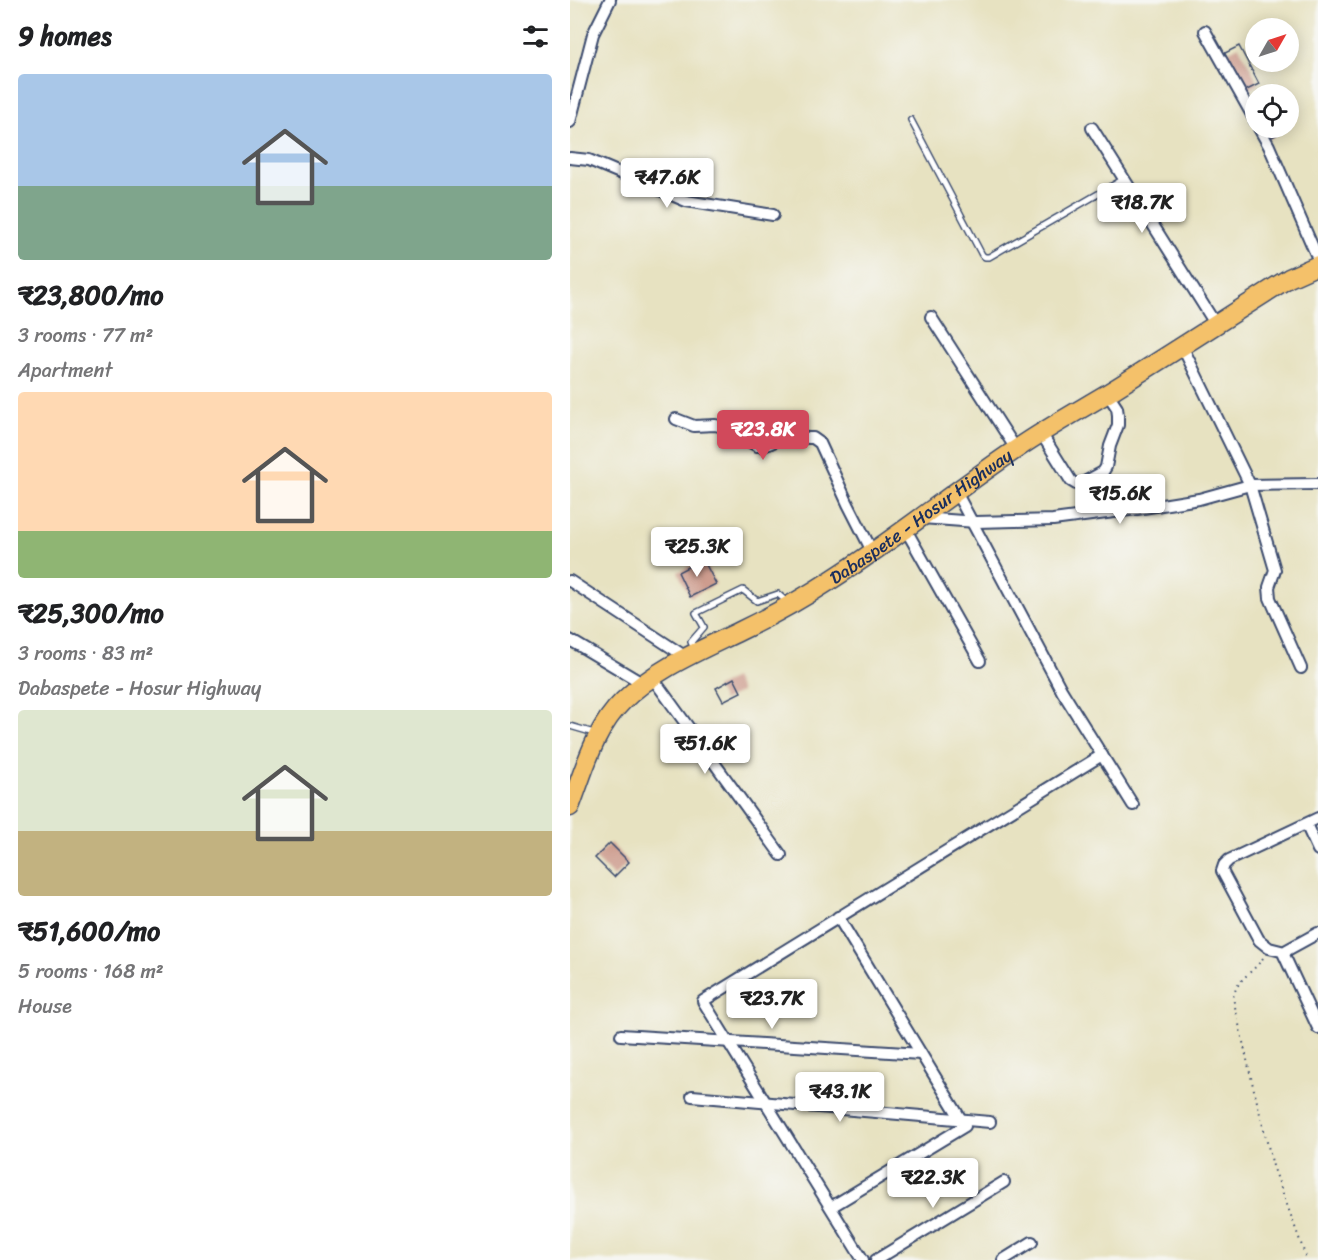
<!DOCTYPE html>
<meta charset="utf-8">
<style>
body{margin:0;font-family:Sriracha,sans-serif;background:#f6f6f6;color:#202124;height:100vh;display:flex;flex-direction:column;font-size:22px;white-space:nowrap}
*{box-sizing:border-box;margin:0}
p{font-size:20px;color:#757577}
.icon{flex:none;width:33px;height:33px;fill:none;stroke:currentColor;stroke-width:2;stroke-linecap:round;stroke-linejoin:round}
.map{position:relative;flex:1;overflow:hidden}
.sheet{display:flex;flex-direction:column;background:#fff;width:570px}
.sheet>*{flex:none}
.needle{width:39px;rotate:51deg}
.tools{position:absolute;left:675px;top:18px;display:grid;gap:12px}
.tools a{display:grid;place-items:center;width:54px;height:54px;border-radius:50%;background:#fff;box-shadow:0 3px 15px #0003;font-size:30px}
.price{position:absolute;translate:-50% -51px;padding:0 14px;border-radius:6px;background:#fff;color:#222;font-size:20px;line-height:39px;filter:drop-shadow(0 2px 3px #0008)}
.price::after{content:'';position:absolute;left:50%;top:36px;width:18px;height:14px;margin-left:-9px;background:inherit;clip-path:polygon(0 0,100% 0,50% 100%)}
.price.active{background:#d1495b;color:#fff}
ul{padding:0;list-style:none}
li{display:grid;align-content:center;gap:12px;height:318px;padding:0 18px}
li span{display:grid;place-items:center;height:186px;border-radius:6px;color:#555}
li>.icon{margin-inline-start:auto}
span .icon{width:108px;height:108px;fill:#fffc;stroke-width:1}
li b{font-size:26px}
h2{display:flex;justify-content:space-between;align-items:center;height:72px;padding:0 18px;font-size:26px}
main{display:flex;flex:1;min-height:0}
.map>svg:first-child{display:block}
.building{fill:#cd9c8e}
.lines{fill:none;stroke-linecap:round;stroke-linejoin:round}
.lane-casing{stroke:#3a4a6d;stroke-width:8}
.street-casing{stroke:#3a4a6d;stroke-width:14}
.highway-casing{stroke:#3a4a6d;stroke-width:21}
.path{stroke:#3a4a6d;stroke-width:2;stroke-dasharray:1.5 4.5;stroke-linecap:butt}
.lane{stroke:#fff;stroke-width:5}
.street{stroke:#fff;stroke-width:10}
.highway{stroke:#f4c16b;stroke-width:18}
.labels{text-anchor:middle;stroke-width:4.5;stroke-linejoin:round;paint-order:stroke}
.street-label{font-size:18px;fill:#1b2f5e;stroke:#f6f6f2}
</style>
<main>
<section class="sheet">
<h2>9 homes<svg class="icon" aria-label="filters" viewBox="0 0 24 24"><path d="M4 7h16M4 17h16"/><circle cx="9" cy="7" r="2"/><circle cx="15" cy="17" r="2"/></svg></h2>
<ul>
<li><span style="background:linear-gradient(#a9c7e8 60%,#7fa58c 0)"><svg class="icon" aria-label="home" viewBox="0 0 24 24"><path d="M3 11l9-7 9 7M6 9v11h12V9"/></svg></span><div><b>₹23,800/mo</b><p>3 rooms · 77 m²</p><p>Apartment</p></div></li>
<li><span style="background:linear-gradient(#ffd9b3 75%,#8fb573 0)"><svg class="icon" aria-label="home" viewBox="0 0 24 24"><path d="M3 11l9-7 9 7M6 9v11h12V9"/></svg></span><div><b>₹25,300/mo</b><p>3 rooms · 83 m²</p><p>Dabaspete - Hosur Highway</p></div></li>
<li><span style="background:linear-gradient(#dfe7d0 65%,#c2b280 0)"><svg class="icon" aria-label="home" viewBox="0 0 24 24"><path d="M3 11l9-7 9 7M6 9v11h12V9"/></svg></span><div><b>₹51,600/mo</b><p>5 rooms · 168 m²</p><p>House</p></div></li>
</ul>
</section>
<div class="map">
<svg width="748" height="1260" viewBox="0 0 748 1260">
<rect width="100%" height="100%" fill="#f6f6f2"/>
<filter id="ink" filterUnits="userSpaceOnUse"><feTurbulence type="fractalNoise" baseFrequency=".0167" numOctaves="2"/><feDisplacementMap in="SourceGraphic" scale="12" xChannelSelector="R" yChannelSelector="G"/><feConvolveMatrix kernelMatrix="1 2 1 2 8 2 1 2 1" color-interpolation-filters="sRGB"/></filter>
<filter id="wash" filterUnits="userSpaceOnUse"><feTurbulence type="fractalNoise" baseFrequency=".008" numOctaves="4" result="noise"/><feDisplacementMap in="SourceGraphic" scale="24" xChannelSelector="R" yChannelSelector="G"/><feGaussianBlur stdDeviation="1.35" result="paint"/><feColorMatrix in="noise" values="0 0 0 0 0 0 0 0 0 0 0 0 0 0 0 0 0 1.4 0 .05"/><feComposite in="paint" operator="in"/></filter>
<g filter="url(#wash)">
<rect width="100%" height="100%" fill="#e7e2c1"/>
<g id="blocks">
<!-- building -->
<g class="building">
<path d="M669 46 689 84 673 92 653 54Z"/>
<path d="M692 128H710L712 132 698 139Z"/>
<path d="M133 559 146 584 120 597 108 572Z"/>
<path d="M164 678 171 692 153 701 146 688Z"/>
<path d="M40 843 59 862 44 877 25 858Z"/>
</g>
</g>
</g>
<g filter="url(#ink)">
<use href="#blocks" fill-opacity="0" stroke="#3a4a6d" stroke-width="1.5"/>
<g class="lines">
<!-- lane casing -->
<g class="lane-casing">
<g id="lane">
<path d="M341 120 412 255 415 257H419L554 179"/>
<path d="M125 651 121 642 134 627 126 613 173 590 187 601 208 594 217 602"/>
<path d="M0 726 24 733"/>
</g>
</g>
<!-- street casing -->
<g class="street-casing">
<g id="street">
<path d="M635 31 686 122"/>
<path d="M0 122 23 34 40 0"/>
<path d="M522 128 646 325"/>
<path d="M689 128 699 146 748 259"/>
<path d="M0 158 19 160 116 201 203 215"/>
<path d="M361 317 446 449"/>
<path d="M612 346 680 485 705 570 699 587 700 598 731 668"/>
<path d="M106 419 124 426 145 425 154 427 187 446C198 447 202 441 211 439 221 436 233 438 243 438L250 443 278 504 303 553"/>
<path d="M471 433 501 481 506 484H511L533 472 536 467 540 446 548 425V415L547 408 537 393"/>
<path d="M386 492 492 691 563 805"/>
<path d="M352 518 406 522 483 520 567 509 629 499 680 485 748 484"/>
<path d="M335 528 410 661"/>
<path d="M0 581 116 657"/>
<path d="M0 640 72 683"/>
<path d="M82 677 211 855"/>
<path d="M736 824 748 850"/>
<path d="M748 933 717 950 714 955 748 1028"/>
<path d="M715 952 699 948 689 940 652 871 654 865 659 860 748 818"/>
<path d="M51 1035 351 1054"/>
<path d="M122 1096 420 1122"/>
<path d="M261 1207 395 1126 268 917"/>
<path d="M293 1260 133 1001 532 755"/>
<path d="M306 1260 434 1182"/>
<path d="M433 1260 462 1242"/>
</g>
</g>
<!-- highway casing -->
<g class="highway-casing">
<g id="highway">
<path id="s1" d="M0 807C14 771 24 729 53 701 85 669 129 651 170 631 201 616 232 599 261 580 326 539 385 490 448 448 477 428 508 411 538 393 599 355 659 316 719 278L748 265"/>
</g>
</g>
<!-- path -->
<path class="path" d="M693 958C682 974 667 978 663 998L683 1086 703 1166 737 1260"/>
<!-- lane -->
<use href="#lane" class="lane"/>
<!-- street -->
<use href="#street" class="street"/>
<!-- highway -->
<use href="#highway" class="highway"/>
</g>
</g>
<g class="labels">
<!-- street labels -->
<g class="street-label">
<text dy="6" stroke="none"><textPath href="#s1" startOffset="471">Dabaspete - Hosur Highway</textPath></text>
</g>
</g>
</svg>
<div class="tools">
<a><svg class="needle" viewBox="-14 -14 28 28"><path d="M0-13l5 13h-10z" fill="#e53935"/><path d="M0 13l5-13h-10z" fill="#757577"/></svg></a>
<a><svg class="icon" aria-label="locate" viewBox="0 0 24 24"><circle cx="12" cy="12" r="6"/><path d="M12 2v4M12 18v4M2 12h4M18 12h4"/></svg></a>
</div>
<b class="price" style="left:97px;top:209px">₹47.6K</b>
<b class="price" style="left:572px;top:234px">₹18.7K</b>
<b class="price active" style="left:193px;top:461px">₹23.8K</b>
<b class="price" style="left:550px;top:525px">₹15.6K</b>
<b class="price" style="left:127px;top:578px">₹25.3K</b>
<b class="price" style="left:135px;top:775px">₹51.6K</b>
<b class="price" style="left:202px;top:1030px">₹23.7K</b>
<b class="price" style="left:270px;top:1123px">₹43.1K</b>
<b class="price" style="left:363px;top:1209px">₹22.3K</b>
</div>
</main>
